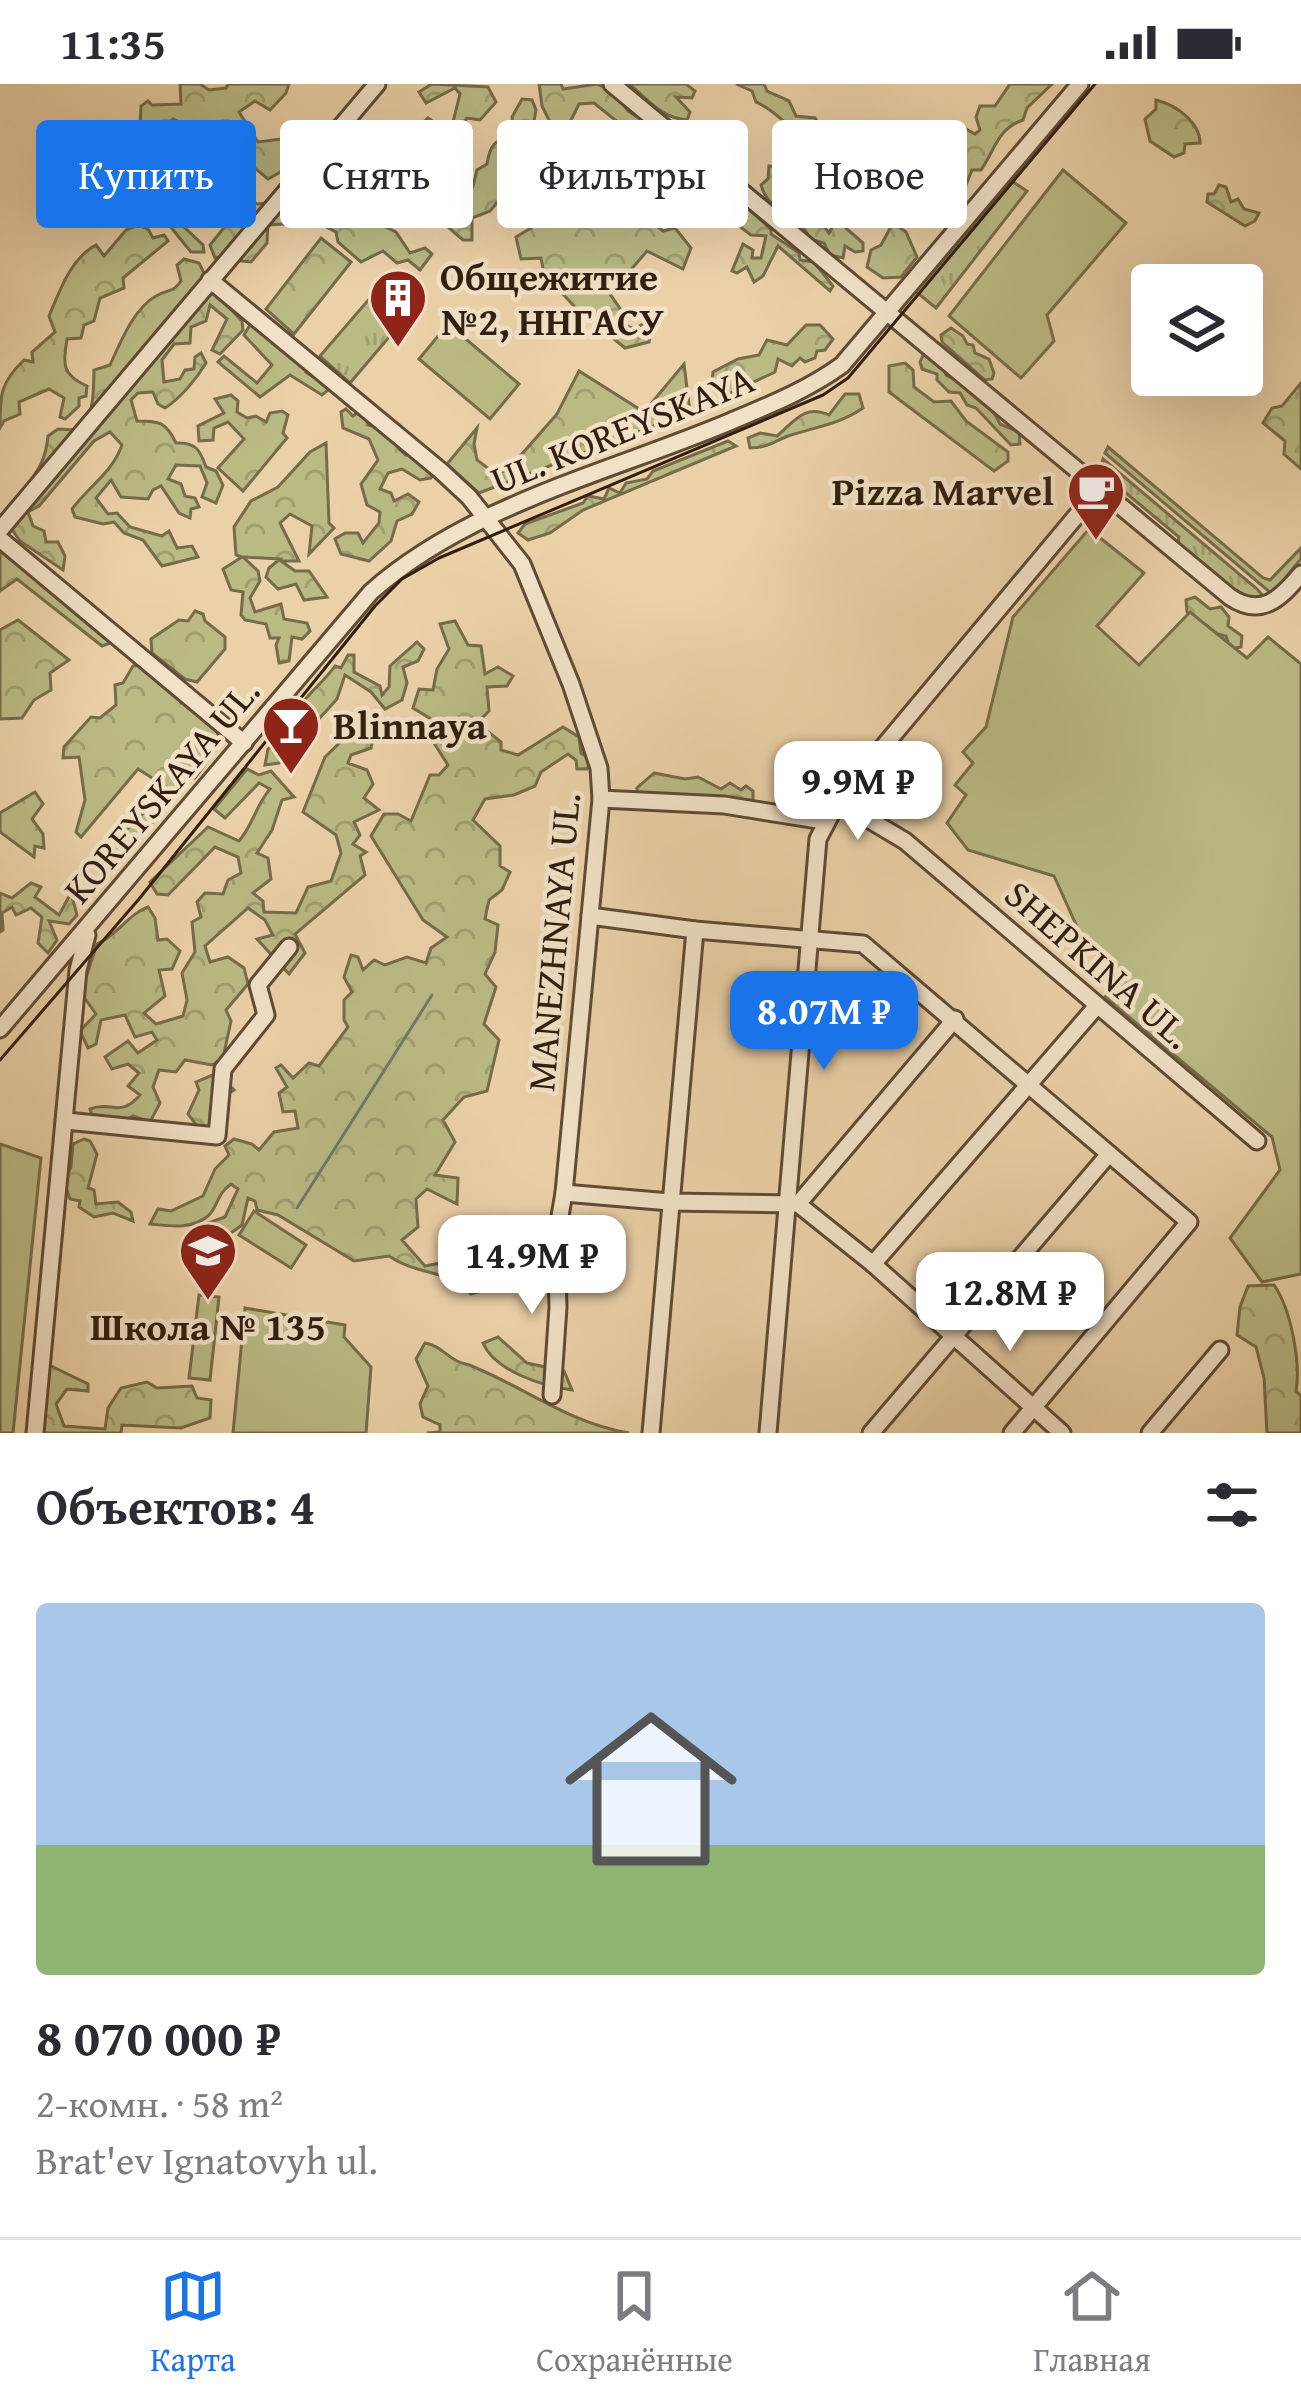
<!DOCTYPE html>
<html lang="ru">
<meta charset="utf-8">
<style>
body{margin:0;font-family:"Gentium Book Plus",serif;background:#f2f2f3;color:#2b2b33;height:100vh;display:flex;flex-direction:column;font-size:45px;white-space:nowrap}
*{box-sizing:border-box;margin:0}
p{font-size:39px;color:#7c7c81}
.icon{flex:none;width:66px;height:66px;fill:none;stroke:currentColor;stroke-width:2;stroke-linecap:round;stroke-linejoin:round}
.map{position:relative;height:1349px;overflow:hidden}
.drawer{display:flex;flex-direction:column;background:#fff;flex:1}
.drawer>*{flex:none}
.hud{position:absolute;left:36px;top:36px;width:1230px;height:108px;display:flex;gap:24px}
.controls{position:absolute;left:1131px;top:180px;display:grid;gap:24px}
.controls a{display:grid;place-items:center;width:132px;height:132px;border-radius:12px;background:#fff;box-shadow:0 12px 48px #0002;font-size:60px}
.price{position:absolute;translate:-50% -102px;padding:0 27px;border-radius:24px;background:#fff;color:#222;font-size:39px;line-height:78px;filter:drop-shadow(0 3px 6px #0008)}
.price::after{content:'';position:absolute;left:50%;top:72px;width:36px;height:27px;margin-left:-18px;background:inherit;clip-path:polygon(0 0,100% 0,50% 100%)}
.price.current{background:#1a73e8;color:#fff}
ul{padding:0;list-style:none}
li{display:grid;align-content:center;gap:24px;height:636px;padding:0 36px}
li span{display:grid;place-items:center;height:372px;border-radius:12px;color:#555}
li>.icon{margin-inline-start:auto}
span .icon{width:216px;height:216px;fill:#fffc;stroke-width:1}
li b{font-size:51px}
h2{display:flex;justify-content:space-between;align-items:center;height:144px;padding:0 36px;font-size:51px}
.tag{padding:0 42px;border-radius:12px;background:#fff;box-shadow:0 12px 48px #0002;font-size:42px;line-height:108px}
.tag.current{background:#1a73e8;color:#fff}
.status{display:flex;justify-content:space-between;align-items:center;height:84px;padding:0 60px;background:#fff;direction:ltr}
.status svg{height:33px;fill:currentColor}
.dock{display:flex;justify-content:space-around;align-items:center;height:168px;border-top:3px solid #e1e1e2;background:#fff;font-size:33px;color:#7c7c81}
.dock a{display:grid;justify-items:center;gap:6px}
.dock .current{color:#1a73e8}
.map>svg:first-child{display:block}
.grass{fill:url(#grass-tufts);stroke:#766c4a;stroke-width:3}
.forest{fill:url(#forest-crowns);stroke:#766c4a;stroke-width:3}
.green{fill:#baba85;stroke:#766c4a;stroke-width:3}
.lines{fill:none;stroke-linecap:round;stroke-linejoin:round}
.stream{stroke:#6f7a6b;stroke-width:3}
.minor-casing{stroke:#604b36;stroke-width:21}
.minor{stroke:#f2e1c6;stroke-width:15}
.tram{stroke:#321e10;stroke-width:3}
.labels{text-anchor:middle;stroke-width:9;stroke-linejoin:round;paint-order:stroke}
.poi-label{font-size:39px;font-weight:bold;fill:#321e10;stroke:#f2e1c6;text-anchor:start}
.street-label{font-size:39px;fill:#321e10;stroke:#f2e1c6}
</style>
<div class="status"><b>11:35</b><svg viewBox="0 0 49 12"><path d="M0 12V9h3v3zM5 12V6h3v6zM10 12V3h3v9zM15 12V0h3v12zM26 1h20v11H26zM47 4h2v5h-2z"/></svg></div>
<div class="map">
<svg width="1301" height="1349" viewBox="0 0 1301 1349">
<defs>
<pattern id="grass-tufts" width="24" height="20" patternUnits="userSpaceOnUse" patternTransform="scale(3)"><rect width="24" height="20" fill="#baba85"/><path d="M3 7l-1-3M5 7V3M7 7l1-3M15 17l-1-3M17 17v-4M19 17l1-3" fill="none" stroke="#a09f72"/></pattern>
<pattern id="forest-crowns" width="20" height="18" patternUnits="userSpaceOnUse" patternTransform="scale(3)"><rect width="20" height="18" fill="#baba85"/><path d="M2 6a3 3 0 1 1 6 0M12 15a3 3 0 1 1 6 0" fill="none" stroke="#a09f72"/></pattern>
</defs>
<rect width="100%" height="100%" fill="#ebd1a8"/>
<filter id="stains"><feTurbulence type="fractalNoise" baseFrequency=".00167" numOctaves="4"/><feColorMatrix values="0 0 0 0 .2 0 0 0 0 .09 0 0 0 0 .02 0 0 0 .5 -.17"/></filter>
<radialGradient id="worn" r=".72"><stop offset=".6" stop-color="#630" stop-opacity="0"/><stop offset="1" stop-color="#630" stop-opacity=".3"/></radialGradient>
<!-- grass -->
<g class="grass">
<path d="M1007 94 1027 107 936 224 914 206Z"/>
<path d="M383 199 413 225 350 299 320 272Z"/>
<path d="M1108 363 1263 494 1270 496 1301 464V475L1272 510 1105 369Z"/>
<path d="M1103 375 1257 505 1265 514 1239 512 1177 463 1179 453 1126 409 1118 416 1098 398Z"/>
</g>
<!-- forest -->
<g class="forest">
<path d="M180 0H200L209 6 226 4 228 0H289L286 9 270 26 255 17 239 28 258 58 305 52 312 40 343 43 322 73 311 62 302 76 268 95 244 75 211 98 201 91 206 70 188 77 198 107 181 130 183 142 203 161 204 168H191L165 136 147 141 111 134V124L119 118 140 119 175 66 184 40 173 35 161 45 144 46 143 56 132 69 126 64 131 47 140 42 141 22 148 17 152 21 181 20Z"/>
<path d="M432 0 488 3 496 18 480 36 467 34 458 46 452 42 460 10 455 4 426 19 419 8Z"/>
<path d="M539 0H561L563 5 597 0 614 8 628 27 678 60 681 69 695 75 707 93 715 96 771 145V150L799 169 800 176 814 178 833 202 830 207 778 162 763 192 754 198 747 183 737 189 732 187 743 160 753 166 752 174H761L766 152 751 151 711 121 701 101 681 94 652 77 633 50 594 19 579 20 564 50 555 48 542 22Z"/>
<path d="M629 0H686L695 7 692 14 676 13 690 28 687 36C661 34 649 16 629 0Z"/>
<path d="M736 0H764L767 7 789 17 796 32 815 34 820 42 806 54C786 43 777 27 756 18L752 7Z"/>
<path d="M1010 0H1052L1027 24 1023 36C997 45 995 66 981 86H972L966 101 957 106 949 99 952 90 944 68 964 44 975 50 980 46 976 33 980 22H995Z"/>
<path d="M522 15 532 16 536 26 532 48 548 53 550 64 540 68 490 127 472 134V156H463L419 118 410 102 418 89 399 75V65H383L375 53 409 51 428 34 435 39 426 55 428 60 447 50 451 54 439 67 433 93 445 106 452 98 463 95 473 102 477 86 487 80C490 59 496 57 514 49L512 33Z"/>
<path d="M1156 16C1176 21 1200 38 1200 59L1185 60 1184 69 1174 73 1150 57 1145 35 1156 25Z"/>
<path d="M872 53 880 59 884 77 877 90 888 104 887 132 879 134 857 115 855 104 839 100 823 87 827 71 864 67Z"/>
<path d="M576 67 604 79 620 102 649 116 653 139 663 147 675 144 691 164 683 185 647 167 610 210 621 226 620 239 634 245 643 240 652 243 649 258 625 264 603 246 602 233H584L562 209V193L545 195 541 174 521 175 516 153 531 144 529 128 549 126V111L561 98 562 75Z"/>
<path d="M769 82 777 83 804 110 796 117 802 131 820 137 829 149 835 138H839L863 159V167L855 168 845 162 843 174 830 171 824 159 810 155 799 135C783 132 765 117 761 101L768 95Z"/>
<path d="M373 91 383 96 391 123 373 137 396 148 410 169 425 164 432 170 420 186 408 176 397 179 383 167 361 178 338 158 336 148 319 139 310 126 319 113 328 123H340L359 133 358 123Z"/>
<path d="M1219 101 1226 103 1231 118 1238 115 1244 125 1259 129 1255 137 1245 142 1207 118 1208 110H1214Z"/>
<path d="M240 107 251 111 256 120 285 118 283 140 268 141 267 159 251 178 241 177V167L215 174 210 161 240 124Z"/>
<path d="M893 139 906 148 917 173 901 193 883 194 867 183 871 166 881 161Z"/>
<path d="M138 141 148 145 153 154 164 151 168 157 123 194 124 204 100 214 94 237 84 241 81 254 67 255C63 281 62 291 87 302L86 312 79 314V322L65 335 60 333 64 314 49 305 19 318 20 330 4 337 0 344C0 311 0 299 24 276L33 278 32 268 55 248 49 232C60 206 71 174 96 161L104 172 126 146Z"/>
<path d="M321 154 351 178 294 250 266 225Z"/>
<path d="M184 175 199 179 213 207 242 237 243 246 220 270 212 266 227 235 210 221 206 237 191 243 190 259 174 260 162 276 164 298 180 295 185 286 194 285 195 273 201 269 206 279C197 294 181 314 165 324L158 320 153 308 138 309 131 316 137 337C160 337 166 338 176 359 196 358 200 366 206 383L216 387 223 401 216 419 202 413 207 399 200 382 176 381 168 395 181 400 185 412 195 414 199 423 191 425 190 434 179 429 161 402 153 406 148 415 121 413 111 396 96 414 108 430 117 429 130 443 162 452 169 447 177 464 192 462 198 473 162 482 143 456 124 449 114 438 103 440 75 433 72 425C90 401 112 389 122 361L110 348 94 357 39 422 28 428 33 442 44 447 46 458H58L65 472 63 486 20 457 9 441C16 398 44 398 48 352L58 345 76 346C96 330 93 310 94 286L110 281C120 259 134 224 156 212 168 205 173 209 181 197L177 181Z"/>
<path d="M253 236 309 283 306 288 312 292 316 287 333 302 322 311 290 291 260 313 218 278 224 272 257 299 272 281 244 251Z"/>
<path d="M806 241H820L833 255 825 266 817 267 815 274 805 278 800 274 792 282 778 275 775 288 722 313 711 304 713 288 738 275 759 271 767 256 787 261Z"/>
<path d="M951 244 963 252 967 260 973 261 975 269 989 275 994 289 992 295 985 296 942 258 941 251Z"/>
<path d="M924 269 944 282 946 291C969 301 990 316 1000 340L1019 348 1020 360 1011 361 976 324 967 321 960 309 949 308 937 296V290L922 285 920 278Z"/>
<path d="M905 279 913 286 914 303 934 318 951 317 966 337 1008 368V377L994 387 889 308V282Z"/>
<path d="M684 280 690 328 479 409 447 380 477 344 474 360 477 376 493 388 507 387 557 330 579 287 644 328Z"/>
<path d="M1301 299V385L1284 370 1285 357 1263 339 1272 324 1282 322Z"/>
<path d="M845 310H859L863 324C838 341 815 343 788 352 773 358 767 364 750 364L748 354 760 349 777 352C795 337 804 320 829 331Z"/>
<path d="M231 311 238 317 237 328 247 334 256 332 266 338 270 329 282 327 288 331 283 349 287 354 243 407 218 384 244 355 228 338 214 344 213 356 199 357 198 342 224 329 215 315Z"/>
<path d="M346 325 353 332 361 326 368 332V341L383 344 398 356 399 365 406 371 412 367 436 382 431 394 420 396 402 385 388 389 380 405 391 409 394 417 408 410 419 418 412 430 397 437 391 457 369 477 341 470 335 455 345 449H358L363 459 379 439 380 428 367 421 361 400 378 376 369 355 343 344 341 328Z"/>
<path d="M728 357 736 362 583 426 550 449 528 456 518 449 525 440 583 419 588 412 604 415 609 404 620 409 626 399 647 395 653 387Z"/>
<path d="M326 359 329 439 334 444 309 470 312 442 290 430 280 439 299 477H281L295 487H309L327 513 304 516 296 500 278 505 266 493 269 484 280 475 243 473 258 487 260 497 250 514 255 528 281 520 284 535 307 539 310 547 302 555 292 553 289 577 279 579 276 561 279 554H270L266 540 245 536 241 531 243 508 231 506 223 485 242 473 236 471 234 443 251 417 278 403 310 368Z"/>
<path d="M0 459 116 557 102 562 17 495 0 507Z"/>
<path d="M1195 513 1210 525 1221 523 1229 533 1228 542 1242 552 1241 563 1230 565 1226 552 1212 549 1187 528 1186 516Z"/>
<path d="M195 527 203 530 205 537 225 553V565L197 598 185 595 152 569 151 555 179 536 188 537Z"/>
<path d="M18 536 69 576 50 589 51 606 34 616 22 634 0 635V546Z"/>
<path d="M455 537 468 561 481 562 485 590 498 583 513 592 507 602 487 603 489 627 477 639 501 658V666L518 671 563 643 579 653 581 669 592 676 587 685H577L576 676 568 670 541 688 535 702 514 711 485 715 473 736 500 762V782L510 788 502 806 489 816 485 835 498 841 495 868 485 890 496 903 484 940 499 956 487 1007 464 1013 443 1036 455 1058 435 1091 458 1094 457 1120 427 1105 416 1115 418 1143 402 1156 425 1182 466 1174 474 1192 488 1190 485 1206 471 1210C446 1184 418 1192 389 1172L354 1177 278 1131 257 1126 255 1117 248 1114 242 1141 224 1154 215 1152 208 1139 225 1133 238 1105 231 1100C216 1111 218 1123 208 1132 191 1146 170 1142 150 1140L158 1125 171 1127 203 1112 215 1085 229 1071 225 1062 234 1055 252 1060 259 1066 274 1048 298 1044 295 1027 283 1028 279 1009 287 1003 276 984 281 981 293 994 309 979 319 982 348 943 344 936V916L352 908 344 893 351 871 358 873 363 886 374 876 385 881 407 873 426 879 431 864 447 853 423 836 371 752 384 730H398L411 737 430 691H439L448 681 432 656 441 641 413 624 419 605 433 606 437 585 449 565 440 540Z"/>
<path d="M417 558 424 565 418 577 403 583 407 599 402 616 385 625 371 608 345 591 337 615 279 679 265 681 268 665 291 648C293 618 319 605 335 582L341 584 348 571H354V588L380 602 382 611 389 603 390 582Z"/>
<path d="M149 579 176 596 181 619C214 619 213 631 220 660L195 694 178 699 174 715 115 780 104 769 168 704 138 685 81 753 76 748 85 716 79 673 63 674 64 663 91 633 100 634 116 621 115 601 123 599 133 582Z"/>
<path d="M360 639 375 645 371 664 351 671 348 679 367 686 373 700 364 714 379 726 354 738 360 751 353 760 366 768 360 772 365 791 295 850 305 869 289 890 257 855 273 851 265 836 248 824 205 862 210 878 228 873 244 884 248 900 226 926 231 937 223 974 212 981 185 976 176 988 159 986 153 1003 160 1019 150 1038 133 1032 118 1040 93 1034 90 1025C112 1016 119 1035 140 1011L128 1002 139 989 128 980 112 985 105 973 128 957 138 969 157 956 152 948 135 953 125 931 101 936 96 960 88 964 80 947 96 930 81 909 97 860C118 851 127 831 148 823L155 834 158 856 167 855 180 867 172 885 159 886 165 912 144 929 156 940 183 932 187 916 182 889 195 868 192 838 201 833 197 818 205 809 223 810 228 796 241 789 238 773 215 763 168 811 157 810 150 798 208 743 239 757C253 741 256 721 270 705L259 699 225 734 214 725 247 685 259 691 271 687 294 713 282 716 272 746 257 769 268 774 271 795 253 809 263 817 264 828 296 829 308 803 331 797 341 769 336 751 303 728 325 673Z"/>
<path d="M654 689 685 695 698 693 721 705 730 699 741 706 746 702 753 707V717L637 711V704Z"/>
<path d="M35 708 43 720 32 735 43 750 44 764 35 762 34 773 0 748V729Z"/>
<path d="M31 799 41 803 35 813 59 831 71 809 77 831 69 840 49 837 57 856 48 869 38 859 42 833 31 824 16 831 12 823 2 829 3 846 0 848V809L12 814Z"/>
<path d="M217 989 234 1006 224 1012 223 1029 209 1044 198 1043 188 1030 199 1006 196 998Z"/>
<path d="M84 1055 90 1057 97 1070 88 1104 94 1106 96 1120 118 1118 131 1128 133 1137 113 1129 94 1133 79 1123 80 1117 70 1115 64 1098 71 1083 73 1060Z"/>
<path d="M1274 1201C1291 1225 1301 1279 1296 1307L1301 1312V1349H1267L1264 1294 1256 1263 1237 1251 1240 1223 1248 1202Z"/>
<path d="M498 1253 527 1279 564 1287 572 1306C542 1302 495 1287 483 1259Z"/>
<path d="M425 1259C440 1262 444 1270 457 1277 462 1280 469 1280 474 1283 529 1306 570 1339 629 1349H427L440 1348V1341L423 1333 420 1320 428 1302 416 1275Z"/>
<path d="M51 1282 88 1300V1307L67 1305 56 1320 64 1342 105 1345 108 1324 121 1304 147 1298 157 1304 192 1302 197 1314 211 1316 210 1334 181 1344 122 1341 121 1349H41L46 1286Z"/>
</g>
<!-- green -->
<g class="green">
<path d="M1063 86 1126 139 1047 231 1054 257 1021 294 949 232Z"/>
<path d="M448 240 519 300 490 335 419 275Z"/>
<path d="M1089 445 1144 489 1097 542 1139 581 1190 528 1247 574 1268 553 1301 580V1190L1262 1198 1230 1154 1280 1086 1272 1053 1105 913 1120 896 1083 856 1054 792 968 766 947 739 966 711 955 701 973 679 963 668 986 643 1013 533Z"/>
<path d="M0 1060 41 1074 13 1349H0Z"/>
<path d="M254 1127 306 1161 291 1184 239 1151Z"/>
<path d="M199 1211 219 1213 210 1296 189 1294Z"/>
<path d="M245 1224 345 1241 344 1253 371 1283 366 1349H233Z"/>
</g>
<g class="lines">
<!-- stream -->
<path class="stream" d="M297 1124 432 911"/>
<!-- minor casing -->
<g class="minor-casing">
<g id="minor">
<path d="M612 0 1230 513C1261 534 1280 515 1301 490"/>
<path d="M210 196 441 387 469 413 522 480 571 600 599 684 601 715 590 832 564 1109 556 1155 558 1223 552 1311"/>
<path d="M0 446 377 0"/>
<path d="M0 455 244 659"/>
<path d="M601 715 724 721 824 737"/>
<path d="M838 717 905 757 1257 1057"/>
<path d="M590 832 695 846 863 860 1189 1138 1012 1349"/>
<path d="M0 945 371 508C467 422 610 388 727 339 767 322 806 307 842 281L1080 0"/>
<path d="M66 1037 217 1052 223 985 266 931 258 901 289 863"/>
<path d="M564 1109 670 1118 798 1120 873 1180 1062 1349"/>
<path d="M798 1120 955 935"/>
<path d="M873 1180 1096 923"/>
<path d="M35 1349 78 886 87 851"/>
<path d="M651 1349 695 846"/>
<path d="M768 1349 818 755 838 717 1098 406"/>
<path d="M871 1349 1109 1070"/>
<path d="M1150 1349 1220 1266"/>
</g>
</g>
<!-- minor -->
<use href="#minor" class="minor"/>
<!-- tram -->
<path class="tram" d="M0 976 139 815 375 522 402 495 439 474 823 311 848 294 1095 0"/>
</g>
<!-- icons -->
<defs>
<g id="building-pin" transform="scale(3)"><path d="M0 17L-7.5 6A9.5 9.5 0 1 1 7.5 6Z" fill="#8f2418" stroke="#f2e1c6"/><path d="M-4-6H4V6H1V3H-1V6H-4ZM-2.5-4.3h1.7v1.8h-1.7ZM.8-4.3h1.7v1.8H.8ZM-2.5-1h1.7V.8h-1.7ZM.8-1h1.7V.8H.8Z" fill="#fff"/></g>
<g id="cafe-pin" transform="scale(3)"><path d="M0 17L-7.5 6A9.5 9.5 0 1 1 7.5 6Z" fill="#8f2418" stroke="#f2e1c6"/><path d="M-5.5-4.5H6V0H3Q3 3.5 0 3.5H-2.5Q-5.5 3.5-5.5 0ZM3-3.2v2h1.7v-2ZM-6 4.5H4V6H-6Z" fill="#fff"/></g>
<g id="bar-pin" transform="scale(3)"><path d="M0 17L-7.5 6A9.5 9.5 0 1 1 7.5 6Z" fill="#8f2418" stroke="#f2e1c6"/><path d="M-6-5H6L.8 .8V4.5H3.5V6h-7V4.5H-.8V.8Z" fill="#fff"/></g>
<g id="school-pin" transform="scale(3)"><path d="M0 17L-7.5 6A9.5 9.5 0 1 1 7.5 6Z" fill="#8f2418" stroke="#f2e1c6"/><path d="M0-5L7-2L0 1L-7-2ZM-4 1L0 2.5L4 1V4Q0 6-4 4Z" fill="#fff"/></g>
</defs>
<g fill-rule="evenodd">
<use href="#building-pin" x="398" y="214"/>
<use href="#cafe-pin" x="1096" y="407"/>
<use href="#bar-pin" x="291" y="641"/>
<use href="#school-pin" x="208" y="1167"/>
</g>
<g class="labels">
<!-- poi labels -->
<g class="poi-label">
<text x="440" y="206">Общежитие<tspan x="440" dy="45">№2, ННГАСУ</tspan></text>
<text x="1054" y="421" text-anchor="end">Pizza Marvel</text>
<text x="333" y="655">Blinnaya</text>
<text x="208" y="1256" text-anchor="middle">Школа № 135</text>
</g>
<!-- street labels -->
<g class="street-label">
<text transform="translate(622 345) rotate(-22)" y="14">UL. KOREYSKAYA</text>
<text transform="translate(161 706) rotate(-50)" y="14">KOREYSKAYA UL.</text>
<text transform="translate(553 858) rotate(-85)" y="14">MANEZHNAYA UL.</text>
<text transform="translate(1099 880) rotate(41)" y="14">SHEPKINA UL.</text>
</g>
</g>
<rect width="100%" height="100%" filter="url(#stains)"/>
<rect width="100%" height="100%" fill="url(#worn)"/>
</svg>
<div class="controls">
<a><svg class="icon" aria-label="layers" viewBox="0 0 24 24"><path d="M12 4l9 5-9 5-9-5zM3 14l9 5 9-5"/></svg></a>
</div>
<b class="price" style="left:858px;top:759px">9.9M ₽</b>
<b class="price current" style="left:824px;top:989px">8.07M ₽</b>
<b class="price" style="left:532px;top:1233px">14.9M ₽</b>
<b class="price" style="left:1010px;top:1270px">12.8M ₽</b>
<div class="hud">
<a class="tag current">Купить</a>
<a class="tag">Снять</a>
<a class="tag">Фильтры</a>
<a class="tag">Новое</a>
</div>
</div>
<section class="drawer">
<h2>Объектов: 4<svg class="icon" aria-label="filters" viewBox="0 0 24 24"><path d="M4 7h16M4 17h16"/><circle cx="9" cy="7" r="2"/><circle cx="15" cy="17" r="2"/></svg></h2>
<ul>
<li><span style="background:linear-gradient(#a9c7e8 65%,#8fb573 0)"><svg class="icon" aria-label="home" viewBox="0 0 24 24"><path d="M3 11l9-7 9 7M6 9v11h12V9"/></svg></span><div><b>8 070 000 ₽</b><p>2-комн. · 58 m²</p><p>Brat'ev Ignatovyh ul.</p></div></li>
</ul>
</section>
<nav class="dock">
<a class="current"><svg class="icon" aria-label="map" viewBox="0 0 24 24"><path d="M3 6l6-2 6 2 6-2v14l-6 2-6-2-6 2zM9 4v14M15 6v14"/></svg>Карта</a>
<a><svg class="icon" aria-label="saved" viewBox="0 0 24 24"><path d="M7 4h10v16l-5-4-5 4z"/></svg>Сохранённые</a>
<a><svg class="icon" aria-label="home" viewBox="0 0 24 24"><path d="M3 11l9-7 9 7M6 9v11h12V9"/></svg>Главная</a>
</nav>
